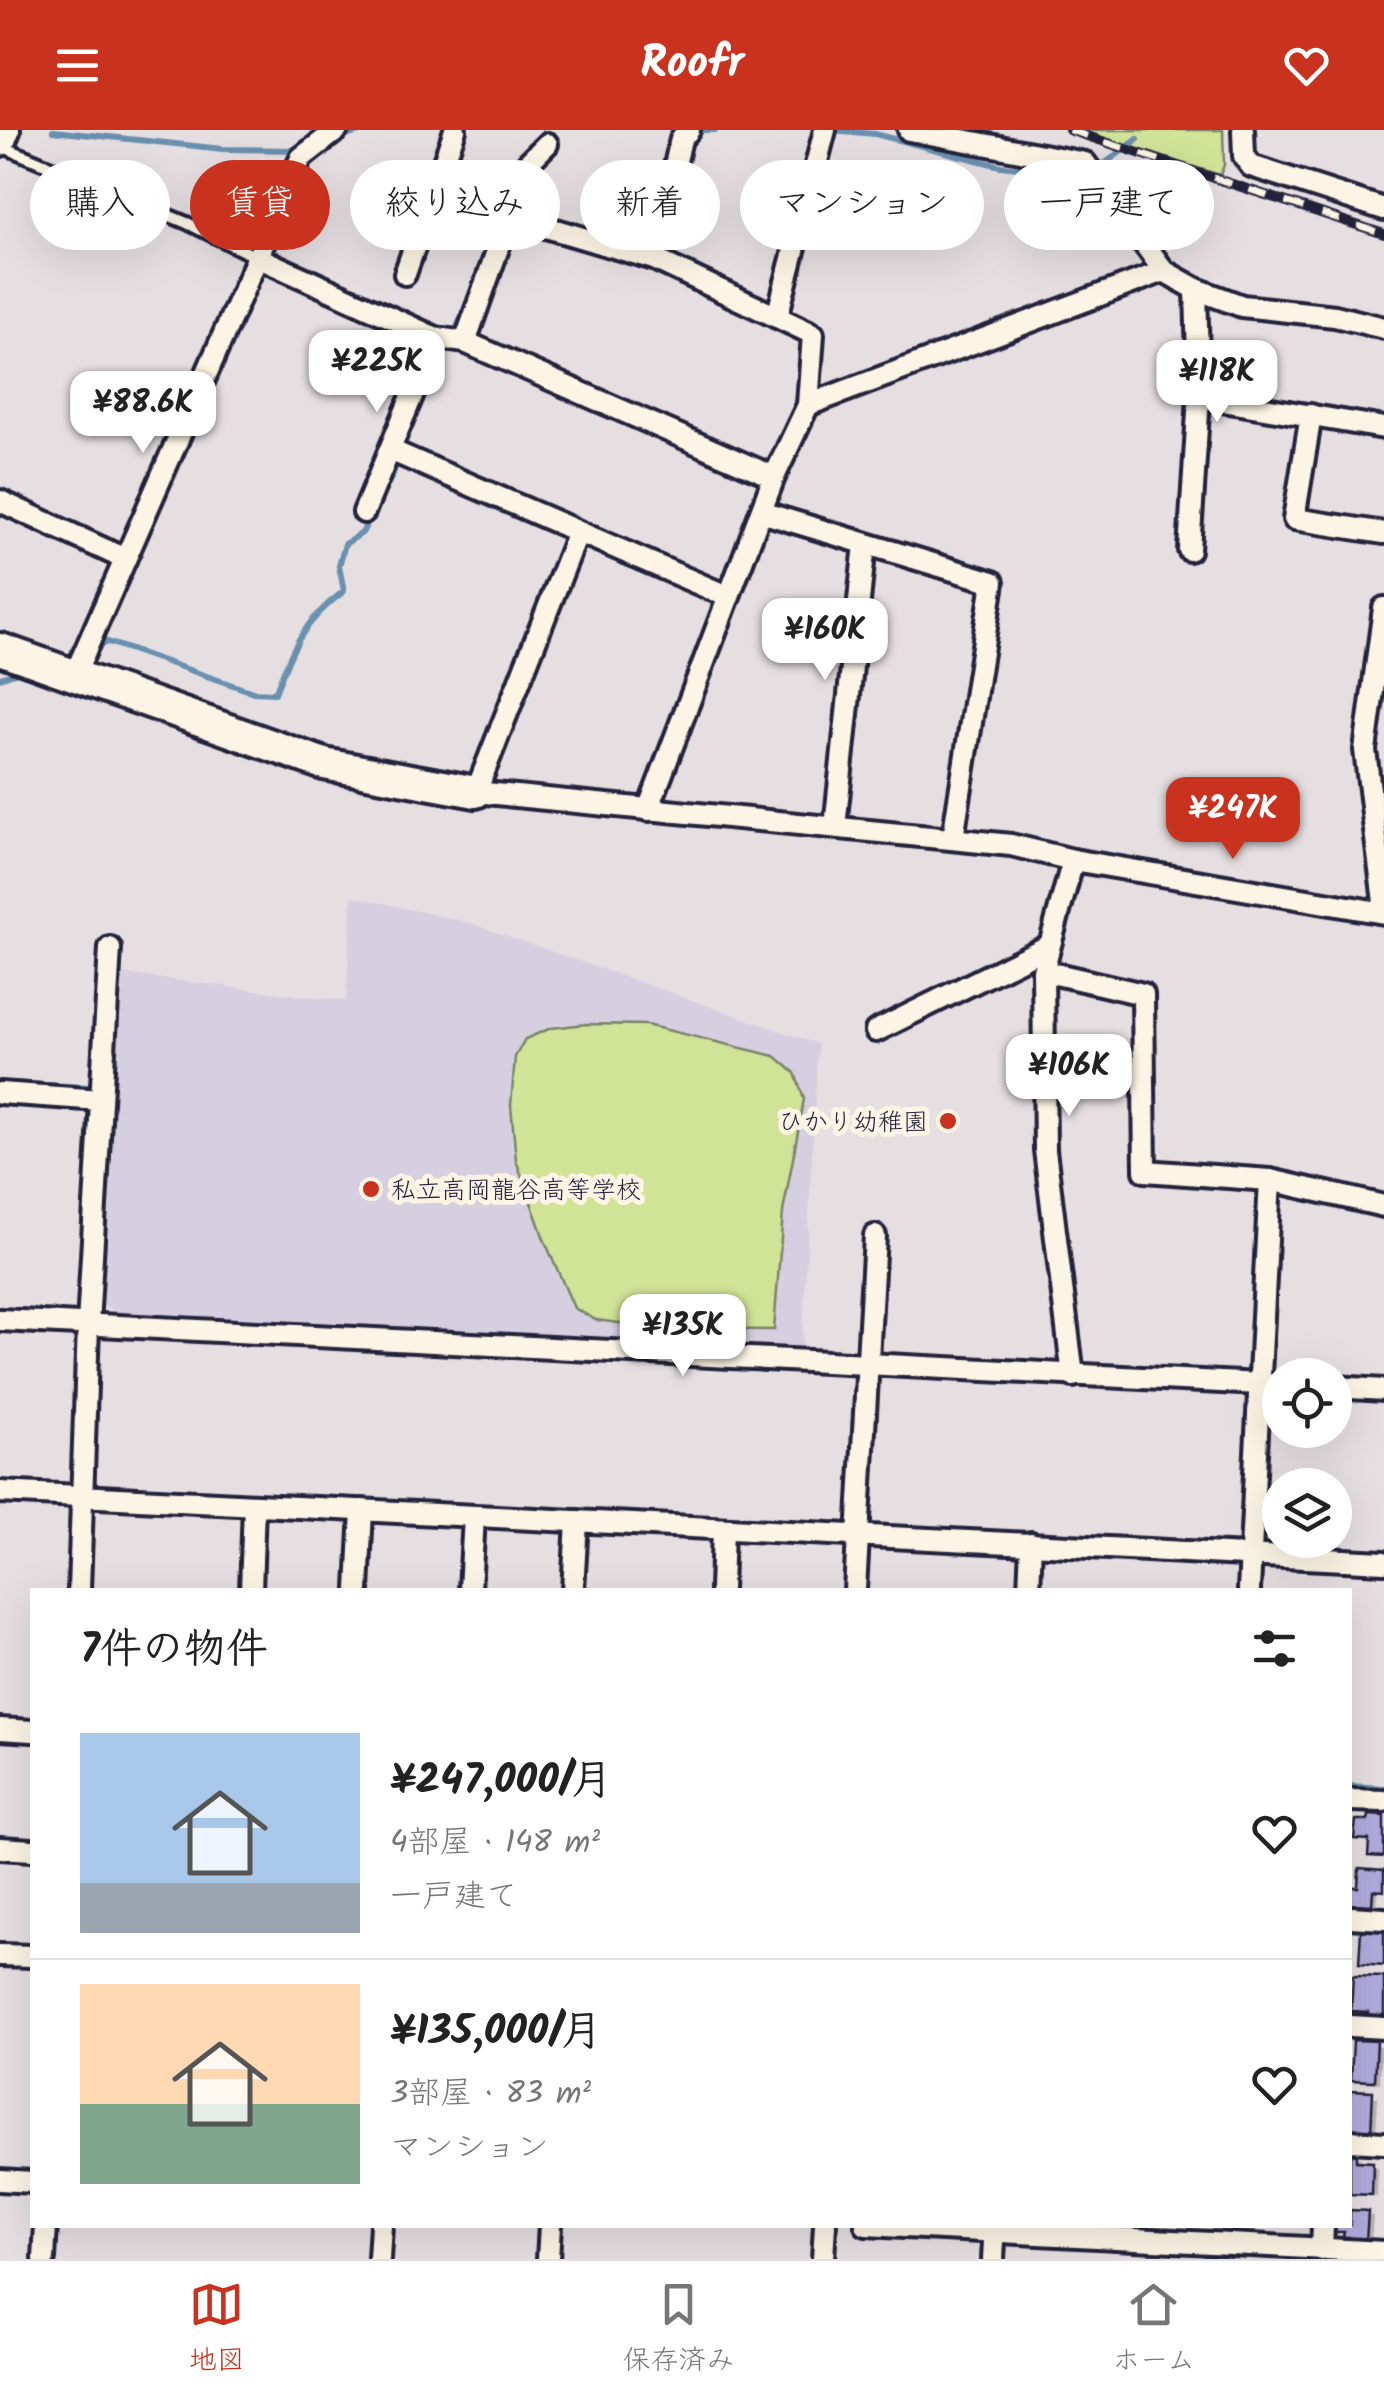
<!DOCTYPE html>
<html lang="ja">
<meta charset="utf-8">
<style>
body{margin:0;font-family:Kalam,"Klee One",sans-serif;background:#f6f6f6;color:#222;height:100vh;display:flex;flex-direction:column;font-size:38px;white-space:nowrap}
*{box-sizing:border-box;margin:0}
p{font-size:32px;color:#767676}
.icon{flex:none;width:55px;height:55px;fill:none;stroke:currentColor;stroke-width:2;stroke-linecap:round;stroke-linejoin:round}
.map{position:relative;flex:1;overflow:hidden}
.details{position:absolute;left:30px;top:1458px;width:1322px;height:640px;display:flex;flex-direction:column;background:#fff;border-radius:0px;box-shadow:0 10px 40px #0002}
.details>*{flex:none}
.top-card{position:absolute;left:30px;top:30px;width:1325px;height:90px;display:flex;gap:20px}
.buttons{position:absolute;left:1262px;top:1228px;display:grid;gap:20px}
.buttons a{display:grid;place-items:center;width:90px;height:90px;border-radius:50%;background:#fff;box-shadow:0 10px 40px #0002;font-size:50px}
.price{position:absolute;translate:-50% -85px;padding:0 22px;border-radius:20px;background:#fff;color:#222;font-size:32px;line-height:65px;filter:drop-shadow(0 2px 5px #0008)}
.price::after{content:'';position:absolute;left:50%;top:60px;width:30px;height:22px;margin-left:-15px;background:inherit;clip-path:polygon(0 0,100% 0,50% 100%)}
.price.on{background:#c8321e;color:#fff}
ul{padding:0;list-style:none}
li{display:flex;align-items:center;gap:30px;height:250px;padding:0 50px}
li+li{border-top:2px solid #e0e0e0}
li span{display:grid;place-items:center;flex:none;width:280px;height:200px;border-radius:0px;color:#555}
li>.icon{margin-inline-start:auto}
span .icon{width:120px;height:120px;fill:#fffc;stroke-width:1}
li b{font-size:42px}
h2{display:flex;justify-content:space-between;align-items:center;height:120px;padding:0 50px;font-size:42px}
.tag{padding:0 35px;border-radius:45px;background:#fff;box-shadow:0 10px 40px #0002;font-size:35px;line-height:90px}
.tag.on{background:#c8321e;color:#fff}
header{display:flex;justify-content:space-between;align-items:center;height:130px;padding:0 50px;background:#c8321e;color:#fff;font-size:45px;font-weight:700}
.dock{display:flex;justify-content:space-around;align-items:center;height:140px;border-top:2px solid #e0e0e0;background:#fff;font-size:28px;color:#767676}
.dock a{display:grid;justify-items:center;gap:5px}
.dock .on{color:#c8321e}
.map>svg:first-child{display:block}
.built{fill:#d6cfe0}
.green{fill:#d1e397;stroke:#7a8269;stroke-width:2.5}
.shadow{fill:#0003}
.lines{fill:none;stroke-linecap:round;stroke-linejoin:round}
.stream{stroke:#6b90b0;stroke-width:6}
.building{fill:#b1abdc;stroke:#22223b;stroke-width:2.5}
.lane-casing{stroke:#22223b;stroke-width:18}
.street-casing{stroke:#22223b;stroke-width:28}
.secondary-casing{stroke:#22223b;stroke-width:38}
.lane{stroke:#fcf5e5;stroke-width:10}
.street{stroke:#fcf5e5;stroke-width:20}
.secondary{stroke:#fcf5e5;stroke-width:30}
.rail-casing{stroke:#22223b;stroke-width:10}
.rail{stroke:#fcf5e5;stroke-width:6;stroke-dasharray:19;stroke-linecap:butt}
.poi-dot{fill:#c8321e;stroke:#fcf5e5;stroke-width:4}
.labels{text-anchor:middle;stroke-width:10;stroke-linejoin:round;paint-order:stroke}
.poi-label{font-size:25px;fill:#22223b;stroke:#fcf5e5;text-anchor:end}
</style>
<header><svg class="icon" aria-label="menu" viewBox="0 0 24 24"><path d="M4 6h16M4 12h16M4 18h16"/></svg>Roofr<svg class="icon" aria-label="heart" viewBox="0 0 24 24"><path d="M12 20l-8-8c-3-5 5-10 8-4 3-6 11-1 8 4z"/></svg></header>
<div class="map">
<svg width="1384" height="2129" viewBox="0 0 1384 2129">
<rect width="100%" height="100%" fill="#e6dfe2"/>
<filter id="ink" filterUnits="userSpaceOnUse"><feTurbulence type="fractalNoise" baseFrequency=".01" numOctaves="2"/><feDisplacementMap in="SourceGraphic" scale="20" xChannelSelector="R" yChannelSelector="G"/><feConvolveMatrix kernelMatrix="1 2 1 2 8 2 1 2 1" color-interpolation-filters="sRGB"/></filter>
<g filter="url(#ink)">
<!-- built -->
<path class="built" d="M352 766 470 793 818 914 802 1219 125 1186 98 1173 116 843 346 871Z"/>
<!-- green -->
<g class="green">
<path d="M1077 0H1223L1224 35 1220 45Z"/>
<path d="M586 894 646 895 775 926 795 943 804 969 783 1082 774 1200 666 1199 596 1190 574 1178 544 1109 516 1030 511 975 515 927 525 909 551 898Z"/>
</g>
<!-- shadow -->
<g class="shadow">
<path d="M1384 1742V1762H1378L1377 1777 1351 1772 1360 1760Z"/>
<path d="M1376 1914 1382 1917 1380 1953 1359 1952 1354 1949Z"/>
<path d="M1350 1962 1378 1967 1376 2005 1350 2004Z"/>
<path d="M1350 2025 1361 2029V2034L1378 2037 1377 2067 1350 2062Z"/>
<path d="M1350 2082 1373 2086 1371 2113 1357 2112 1338 2100 1339 2095H1350Z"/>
</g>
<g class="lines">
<!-- stream -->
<g class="stream">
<path d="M693 0H715"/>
<path d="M831 0 875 4 1000 36 1080 44 1107 32 1138 9"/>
<path d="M53 1 223 19 301 20"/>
<path d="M336 9 366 0"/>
<path d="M423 264 452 210 480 139"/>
<path d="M377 375 393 344 407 303"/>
<path d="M91 518 108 512 253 562 275 563C293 516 303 492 344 461L339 436 345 414 362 403 371 386"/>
<path d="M0 548 23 540"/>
<path d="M0 953 90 957"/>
<path d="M1350 1656 1384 1658"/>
</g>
</g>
<!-- building -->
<g class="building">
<path d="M1369 1685 1384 1686V1727L1368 1726 1369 1710 1354 1709 1356 1690H1368Z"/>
<path d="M1359 1738 1384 1740V1761L1373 1760 1372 1775 1350 1774V1757H1358Z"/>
<path d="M1355 1794 1370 1795V1800L1384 1801V1836L1359 1834 1361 1800H1354Z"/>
<path d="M1353 1846 1384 1847V1891L1368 1890V1882L1351 1881Z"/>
<path d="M1353 1910 1377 1911 1375 1951 1351 1950Z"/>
<path d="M1350 1960 1373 1961 1371 2003 1350 2002Z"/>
<path d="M1350 2023H1356V2031L1373 2032 1372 2065 1350 2064Z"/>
<path d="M1350 2080 1368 2081 1366 2112 1349 2111V2107H1343L1344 2102H1335V2095H1350Z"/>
</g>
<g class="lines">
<!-- lane casing -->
<g class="lane-casing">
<path id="lane" d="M1 16 187 93 256 127"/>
</g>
<!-- street casing -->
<g class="street-casing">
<g id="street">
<path d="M909 0 1085 33 1164 141"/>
<path d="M1243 0 1244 26 1251 36 1384 79"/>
<path d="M512 87 654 129 813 204 808 275"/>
<path d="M257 127 436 208 465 212 774 347"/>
<path d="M654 129 681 9 689 0"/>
<path d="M405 144 455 0"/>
<path d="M1196 159 1199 267 1384 298"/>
<path d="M777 187 825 0"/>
<path d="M465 212 528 33 547 14"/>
<path d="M1311 285 1294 389 1384 403"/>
<path d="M390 320 729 467"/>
<path d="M0 371 125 429"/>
<path d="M364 382 436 208"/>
<path d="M761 382 993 452 953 708"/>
<path d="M578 402 476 662 1011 715 1073 730 1384 783"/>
<path d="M1189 420 1199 267"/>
<path d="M1384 478 1365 620 1384 772"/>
<path d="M75 544 301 28 337 0"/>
<path d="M648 680 774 347 808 275 1164 141 1196 159 1242 176 1335 186 1384 198"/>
<path d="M835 697 865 414"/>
<path d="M1043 841 1143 864 1145 1041 1270 1050 1384 1076"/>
<path d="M876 901 1046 817"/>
<path d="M0 963 101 970"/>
<path d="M0 1190 1280 1255"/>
<path d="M1073 1246 1045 1020 1043 841 1073 730"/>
<path d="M1335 1257 1384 1260"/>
<path d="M0 1362 1384 1432"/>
<path d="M79 1460 88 1195 110 818"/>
<path d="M251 1460 254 1375"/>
<path d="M358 1460 362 1380"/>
<path d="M470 1460 474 1386"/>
<path d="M573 1460 577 1391"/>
<path d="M721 1460 723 1399"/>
<path d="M855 1460 875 1106"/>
<path d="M1029 1460 1031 1413"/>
<path d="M1249 1460 1270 1050"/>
<path d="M0 1599 32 1601"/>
<path d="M1350 1670 1384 1671"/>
<path d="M0 1718 32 1720"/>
<path d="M1350 1787 1384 1789"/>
<path d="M0 1825 32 1826"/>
<path d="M1350 1896 1384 1898"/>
<path d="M1350 2011 1384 2013"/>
<path d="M0 2050 32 2052"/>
<path d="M866 2095 1384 2122"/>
<path d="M1322 2120 1323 2095"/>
<path d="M44 2129 46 2095"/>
<path d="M379 2129 381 2095"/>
<path d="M548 2129 550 2095"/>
<path d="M823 2129 825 2095"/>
<path d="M993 2129 995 2095"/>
</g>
</g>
<!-- secondary casing -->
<g class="secondary-casing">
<g id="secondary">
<path d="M0 10 4 0"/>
<path d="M0 519 324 634 476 662"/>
</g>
</g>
<!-- lane -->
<use href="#lane" class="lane"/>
<!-- street -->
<use href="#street" class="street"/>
<!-- secondary -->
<use href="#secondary" class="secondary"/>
<!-- rail casing -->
<g class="rail-casing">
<path id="rail" d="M1069 0 1384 104"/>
</g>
<!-- rail -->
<use href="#rail" class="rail"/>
</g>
</g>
<!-- markers -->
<g class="poi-dot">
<circle cx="948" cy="991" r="10"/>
<circle cx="371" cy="1059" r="10"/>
</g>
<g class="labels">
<!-- poi labels -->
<g class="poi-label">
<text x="928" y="1000">ひかり幼稚園</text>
<text x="391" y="1068" text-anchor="start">私立高岡龍谷高等学校</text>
</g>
</g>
</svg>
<div class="buttons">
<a><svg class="icon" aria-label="locate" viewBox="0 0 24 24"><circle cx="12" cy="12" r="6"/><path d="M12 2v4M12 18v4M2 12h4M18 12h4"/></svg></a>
<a><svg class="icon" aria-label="layers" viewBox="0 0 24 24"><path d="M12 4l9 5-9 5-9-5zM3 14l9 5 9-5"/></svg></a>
</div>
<b class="price" style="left:377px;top:285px">¥225K</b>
<b class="price" style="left:1217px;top:295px">¥118K</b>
<b class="price" style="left:143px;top:326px">¥88.6K</b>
<b class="price" style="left:825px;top:553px">¥160K</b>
<b class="price on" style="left:1233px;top:732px">¥247K</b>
<b class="price" style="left:1069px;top:989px">¥106K</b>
<b class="price" style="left:683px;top:1249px">¥135K</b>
<div class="top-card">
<a class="tag">購入</a>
<a class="tag on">賃貸</a>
<a class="tag">絞り込み</a>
<a class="tag">新着</a>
<a class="tag">マンション</a>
<a class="tag">一戸建て</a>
</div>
<section class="details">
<h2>7件の物件<svg class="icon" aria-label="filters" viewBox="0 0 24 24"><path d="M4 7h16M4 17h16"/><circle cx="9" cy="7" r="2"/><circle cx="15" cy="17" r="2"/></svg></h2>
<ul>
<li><span style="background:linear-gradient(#a9c7e8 75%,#9aa5b1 0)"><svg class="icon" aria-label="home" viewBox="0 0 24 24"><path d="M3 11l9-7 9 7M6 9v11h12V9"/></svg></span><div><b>¥247,000/月</b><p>4部屋 · 148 m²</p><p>一戸建て</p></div><svg class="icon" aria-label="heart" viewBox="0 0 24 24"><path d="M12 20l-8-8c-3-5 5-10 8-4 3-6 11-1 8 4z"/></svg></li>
<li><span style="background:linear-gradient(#ffd9b3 60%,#7fa58c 0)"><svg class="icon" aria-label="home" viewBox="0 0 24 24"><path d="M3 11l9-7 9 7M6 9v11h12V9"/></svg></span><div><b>¥135,000/月</b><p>3部屋 · 83 m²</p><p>マンション</p></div><svg class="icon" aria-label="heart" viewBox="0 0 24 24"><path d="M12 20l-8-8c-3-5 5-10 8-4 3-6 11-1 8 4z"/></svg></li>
</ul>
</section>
</div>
<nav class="dock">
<a class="on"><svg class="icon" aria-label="map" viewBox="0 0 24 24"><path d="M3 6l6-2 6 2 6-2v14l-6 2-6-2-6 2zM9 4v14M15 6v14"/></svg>地図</a>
<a><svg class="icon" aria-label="saved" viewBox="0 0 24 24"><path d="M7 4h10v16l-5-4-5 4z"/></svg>保存済み</a>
<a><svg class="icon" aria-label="home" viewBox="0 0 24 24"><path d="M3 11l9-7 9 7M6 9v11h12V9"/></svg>ホーム</a>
</nav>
